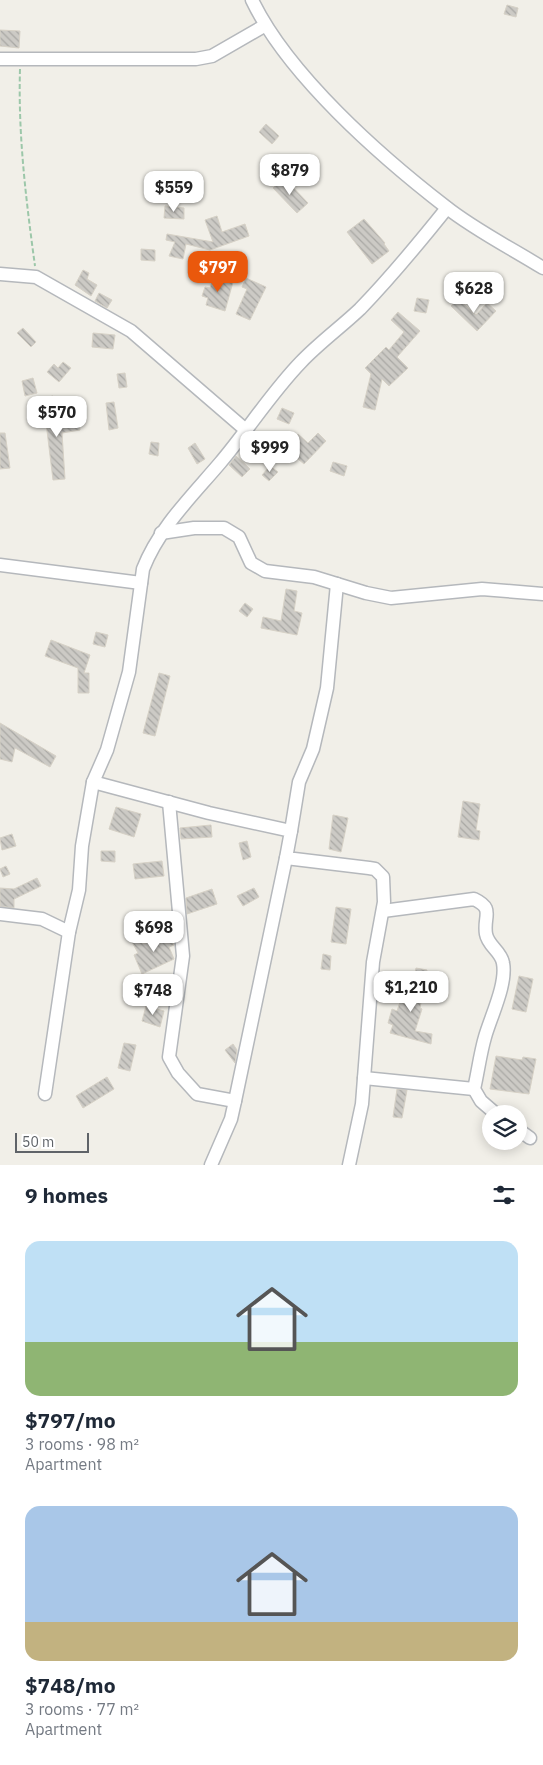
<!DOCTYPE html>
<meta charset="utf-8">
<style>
body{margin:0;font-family:"IBM Plex Sans",sans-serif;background:#f6f6f7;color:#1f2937;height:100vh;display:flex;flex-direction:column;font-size:19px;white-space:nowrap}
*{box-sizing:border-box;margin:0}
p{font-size:16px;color:#747a83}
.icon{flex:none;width:28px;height:28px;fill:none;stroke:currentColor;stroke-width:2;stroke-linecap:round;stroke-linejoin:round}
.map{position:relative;height:1165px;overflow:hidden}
.side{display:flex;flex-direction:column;background:#fff;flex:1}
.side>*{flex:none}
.fabs{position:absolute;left:482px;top:1105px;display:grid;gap:10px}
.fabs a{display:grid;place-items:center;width:45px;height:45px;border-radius:50%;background:#fff;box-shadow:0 2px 12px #0003;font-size:25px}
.scale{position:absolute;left:15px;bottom:12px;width:74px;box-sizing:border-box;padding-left:5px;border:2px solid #5f6368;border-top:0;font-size:14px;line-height:18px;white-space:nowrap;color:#5f6368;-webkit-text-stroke:4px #fff;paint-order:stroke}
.price{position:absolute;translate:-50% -42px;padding:0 11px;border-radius:10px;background:#fff;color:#222;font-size:16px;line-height:32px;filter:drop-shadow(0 1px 2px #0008)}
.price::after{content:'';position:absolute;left:50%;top:30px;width:15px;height:11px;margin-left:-8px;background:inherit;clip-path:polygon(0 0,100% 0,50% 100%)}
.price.selected{background:#ea580c;color:#fff}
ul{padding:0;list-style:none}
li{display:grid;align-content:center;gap:10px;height:265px;padding:0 25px}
li span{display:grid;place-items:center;height:155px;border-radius:15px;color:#555}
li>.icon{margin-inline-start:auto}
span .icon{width:90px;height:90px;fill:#fffc;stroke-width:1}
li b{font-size:21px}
h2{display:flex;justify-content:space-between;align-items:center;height:60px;padding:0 25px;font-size:21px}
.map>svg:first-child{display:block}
.building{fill:url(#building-back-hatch);stroke:#d6d1c6}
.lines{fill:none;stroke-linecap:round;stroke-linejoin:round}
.minor-casing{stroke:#b5b8bc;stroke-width:15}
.path{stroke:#9cc7a9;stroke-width:2;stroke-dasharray:5 2.5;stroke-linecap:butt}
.minor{stroke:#fff;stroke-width:12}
</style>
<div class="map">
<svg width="543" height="1165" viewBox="0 0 543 1165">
<defs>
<pattern id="building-back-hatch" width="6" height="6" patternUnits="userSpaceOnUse" patternTransform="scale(1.25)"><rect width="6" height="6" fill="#cccac5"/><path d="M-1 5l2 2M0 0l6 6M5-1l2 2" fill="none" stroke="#a9a8a4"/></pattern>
</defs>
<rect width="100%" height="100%" fill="#f1efe8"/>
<!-- building -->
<g class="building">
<path d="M507 5 518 8 516 17 504 14Z"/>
<path d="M0 30 20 31 19 48 0 46Z"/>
<path d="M266 124 279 136 272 144 259 132Z"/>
<path d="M284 178 308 203 297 213 273 188Z"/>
<path d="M165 206 184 208V219L164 218Z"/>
<path d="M217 216 222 232 245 224 249 236 210 250 186 244 183 259 169 256 175 242 166 240 167 234 213 242 205 220Z"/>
<path d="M364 219 385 243 384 244 389 251 372 264 347 232Z"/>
<path d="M141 249 155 250V261L141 260Z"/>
<path d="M83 270 89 273 87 279 97 285 91 296 75 285Z"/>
<path d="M214 276 233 282 225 311 206 305 208 298 202 296 205 287 210 288Z"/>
<path d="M246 278 266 287 250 320 236 314 247 289 242 287Z"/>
<path d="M99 293 112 300 107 308 95 301Z"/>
<path d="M417 298 429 300 426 313 414 311Z"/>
<path d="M458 299 476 315 487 303 496 311 477 331 451 306Z"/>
<path d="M398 312 420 331 397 357 408 368 389 386 382 379 375 410 363 407 371 374 365 368 386 347 389 350 404 332 391 320Z"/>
<path d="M23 328 36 342 31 347 17 333Z"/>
<path d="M93 333 115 335 113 349 92 347Z"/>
<path d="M63 362 71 368 59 382 47 372 54 364 58 368Z"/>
<path d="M125 373 127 387 119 388 117 374Z"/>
<path d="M33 378 37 393 25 396 22 381Z"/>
<path d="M53 396 57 425 79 422 80 430 62 433 65 479 53 480 43 398Z"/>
<path d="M114 402 118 428 109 430 106 403Z"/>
<path d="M282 408 294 413 289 424 277 419Z"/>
<path d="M0 433H5L10 468 0 469Z"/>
<path d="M318 433 326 441 304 464 285 448 298 434 308 443Z"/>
<path d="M151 442 159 443 158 456 149 454Z"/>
<path d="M195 443 205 459 197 464 188 448Z"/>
<path d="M236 456 250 469 242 477 229 465Z"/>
<path d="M333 462 347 466 344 476 330 471Z"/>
<path d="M270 466 278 472 269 481 262 475Z"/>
<path d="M286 589 297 591 294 611 302 613 297 635 261 628 263 617 281 621Z"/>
<path d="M245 603 253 609 247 617 239 611Z"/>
<path d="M96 632 108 635 105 647 93 644Z"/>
<path d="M51 640 90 655 84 673H89V693H78V668L45 656Z"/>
<path d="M159 673 170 676 155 736 143 733Z"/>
<path d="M0 723 56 756 50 767 15 748 12 762 0 759Z"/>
<path d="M463 801 480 804 476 830 480 831 479 840 458 837Z"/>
<path d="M116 807 141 814 134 837 109 829Z"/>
<path d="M333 815 348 818 341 852 329 849Z"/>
<path d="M211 825 212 837 181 839 180 828Z"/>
<path d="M12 834 16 846 2 850 0 838Z"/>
<path d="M247 841 251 857 243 860 239 843Z"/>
<path d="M101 851H115V862L101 861Z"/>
<path d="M162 861 164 876 135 879 133 864Z"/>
<path d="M6 866 10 874 3 877 0 869Z"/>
<path d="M37 878 41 886 14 899V908L0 906V888L14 889Z"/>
<path d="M254 888 259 897 243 906 237 896Z"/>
<path d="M212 889 217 904 187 914 186 898Z"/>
<path d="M336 907 351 909 346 944 331 942Z"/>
<path d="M171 933 174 945 169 947 174 959 142 974 134 955 138 953 132 942 141 938 143 944Z"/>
<path d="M323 954 331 956 330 970 321 969Z"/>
<path d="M416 968 427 970 420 1008 422 1009 415 1031 432 1034 431 1044 390 1033 393 1025 388 1023 392 1009 397 1011 400 1002 410 1005Z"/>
<path d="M519 976 533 979 526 1012 512 1009Z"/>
<path d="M146 1006 164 1011 160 1027 142 1021Z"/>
<path d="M124 1043 136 1045 130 1071 118 1068Z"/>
<path d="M233 1044 237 1050 235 1063 225 1050Z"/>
<path d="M496 1056 522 1060 523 1057 536 1059 529 1094 490 1089Z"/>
<path d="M107 1077 114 1089 83 1108 76 1096Z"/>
<path d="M397 1089 407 1090 402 1118 393 1117Z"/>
</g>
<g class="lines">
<!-- minor casing -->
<g class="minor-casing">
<g id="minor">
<path d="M252 0C288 75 380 156 446 207 475 230 511 248 543 268"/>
<path d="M0 59H196L212 56 264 26"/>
<path d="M0 274 36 277 131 331 247 431"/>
<path d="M161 533 194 528H224L239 537 251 563 265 571 314 577 366 593 391 598 482 589 543 594"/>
<path d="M0 565 141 583"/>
<path d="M93 782 209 813 291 831 286 858 369 868 375 869 383 877 384 902 373 962 362 1104 349 1165"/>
<path d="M169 802 183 956 169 1057 178 1073 197 1094 235 1101"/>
<path d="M291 831 299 782 313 749 327 688 337 584"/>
<path d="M383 911 474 899C495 909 483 916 486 934 488 946 501 951 503 963 507 984 491 1016 485 1037 480 1054 478 1072 474 1089L481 1101 496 1114"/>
<path d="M0 914 42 919 69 932"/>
<path d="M364 1078 474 1089"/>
<path d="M45 1094 69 932 79 890 82 846 93 782 107 750 129 672 143 569C159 528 192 496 220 463 248 430 271 393 301 362 319 343 341 327 360 309 391 277 419 243 447 208"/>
<path d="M519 1130 530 1138"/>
<path d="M211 1165 231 1119 235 1101 286 858"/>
</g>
</g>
<!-- path -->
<path class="path" d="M20 69C18 135 26 200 35 266"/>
<!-- minor -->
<use href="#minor" class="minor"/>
</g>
</svg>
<div class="fabs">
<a><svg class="icon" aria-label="layers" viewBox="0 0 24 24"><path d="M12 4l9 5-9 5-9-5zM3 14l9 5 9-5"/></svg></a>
</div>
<div class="scale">50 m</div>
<b class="price" style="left:290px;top:196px">$879</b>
<b class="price" style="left:174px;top:213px">$559</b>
<b class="price selected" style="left:218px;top:293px">$797</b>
<b class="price" style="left:474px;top:314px">$628</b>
<b class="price" style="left:57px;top:438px">$570</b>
<b class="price" style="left:270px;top:473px">$999</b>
<b class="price" style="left:154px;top:953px">$698</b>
<b class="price" style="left:411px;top:1013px">$1,210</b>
<b class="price" style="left:153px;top:1016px">$748</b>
</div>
<section class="side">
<h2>9 homes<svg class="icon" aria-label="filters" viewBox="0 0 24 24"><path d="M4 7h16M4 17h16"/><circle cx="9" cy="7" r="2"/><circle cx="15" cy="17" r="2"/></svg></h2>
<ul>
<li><span style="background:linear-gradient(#bfe0f5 65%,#8fb573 0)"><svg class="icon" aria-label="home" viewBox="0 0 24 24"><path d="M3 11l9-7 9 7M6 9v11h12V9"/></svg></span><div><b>$797/mo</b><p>3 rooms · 98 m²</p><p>Apartment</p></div></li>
<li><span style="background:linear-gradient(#a9c7e8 75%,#c2b280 0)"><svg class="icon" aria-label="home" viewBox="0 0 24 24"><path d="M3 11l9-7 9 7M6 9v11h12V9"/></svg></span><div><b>$748/mo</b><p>3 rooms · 77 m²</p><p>Apartment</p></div></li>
</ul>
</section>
